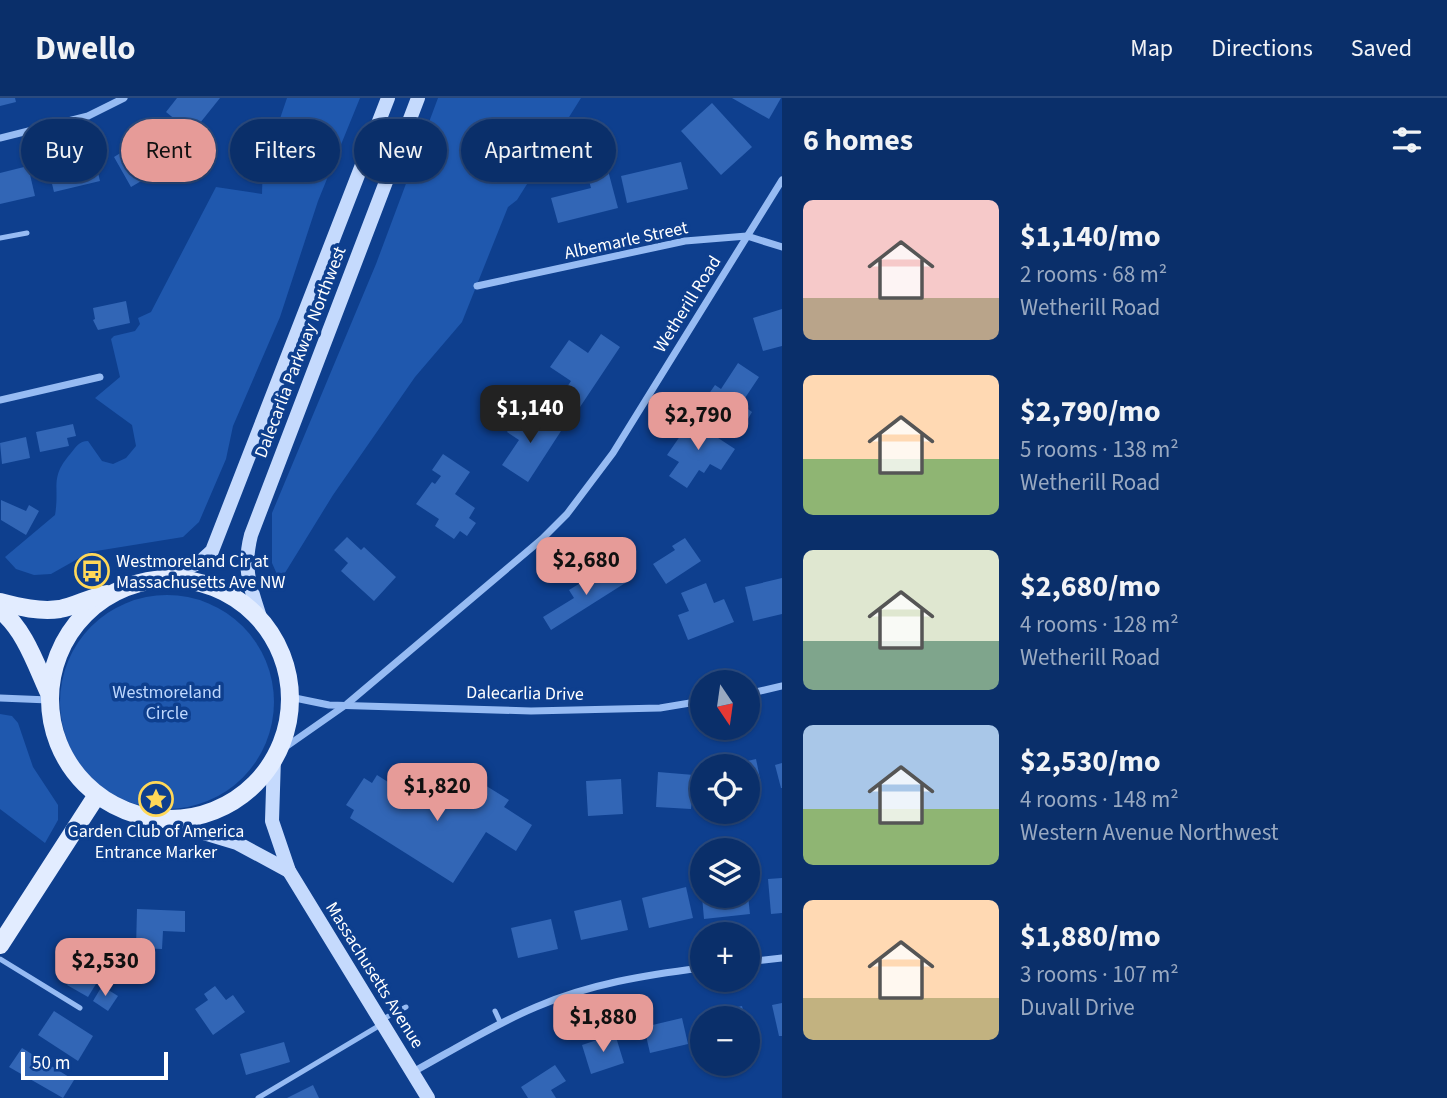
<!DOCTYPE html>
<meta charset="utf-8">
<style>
body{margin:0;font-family:"Source Sans 3",sans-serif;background:#133770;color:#f1f3f6;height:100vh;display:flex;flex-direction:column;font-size:26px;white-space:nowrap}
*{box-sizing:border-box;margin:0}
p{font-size:23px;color:#99a9c1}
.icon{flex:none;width:38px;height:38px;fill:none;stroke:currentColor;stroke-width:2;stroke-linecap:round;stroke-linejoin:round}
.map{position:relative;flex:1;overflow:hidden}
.details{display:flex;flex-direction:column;background:#0a2f6a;width:665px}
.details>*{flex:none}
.hud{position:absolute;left:21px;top:21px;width:654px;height:63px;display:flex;gap:14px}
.needle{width:46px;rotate:167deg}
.fabs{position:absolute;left:690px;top:572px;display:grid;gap:14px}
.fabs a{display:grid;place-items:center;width:70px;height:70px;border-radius:50%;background:#0a2f6a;box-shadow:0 2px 5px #0004,0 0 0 2px #2a4a7e;font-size:35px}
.scale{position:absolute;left:21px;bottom:18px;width:147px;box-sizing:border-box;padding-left:7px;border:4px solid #fff;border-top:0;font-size:19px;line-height:24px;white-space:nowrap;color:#fff;-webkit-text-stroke:5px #0e3f8e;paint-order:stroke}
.price{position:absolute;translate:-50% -60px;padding:0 16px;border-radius:14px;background:#e69b98;color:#111;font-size:23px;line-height:46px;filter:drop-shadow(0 2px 4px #0008)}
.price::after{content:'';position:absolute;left:50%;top:42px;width:21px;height:16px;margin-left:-10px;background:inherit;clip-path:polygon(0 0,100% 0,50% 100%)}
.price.current{background:#222;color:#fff}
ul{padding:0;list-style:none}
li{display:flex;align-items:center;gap:21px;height:175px;padding:0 21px}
li span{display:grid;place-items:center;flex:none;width:196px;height:140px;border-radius:10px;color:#555}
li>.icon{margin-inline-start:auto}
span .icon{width:84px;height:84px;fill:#fffc;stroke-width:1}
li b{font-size:30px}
h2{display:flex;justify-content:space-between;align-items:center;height:84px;padding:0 21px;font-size:30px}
.tag{padding:0 24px;border-radius:32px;background:#0a2f6a;box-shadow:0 2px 5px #0004,0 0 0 2px #2a4a7e;font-size:24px;line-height:63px}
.tag.current{background:#e69b98;color:#111}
header{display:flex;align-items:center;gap:42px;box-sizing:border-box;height:98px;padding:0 35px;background:#0a2f6a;border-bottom:2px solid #2a4a7e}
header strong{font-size:33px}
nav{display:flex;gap:38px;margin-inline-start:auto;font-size:24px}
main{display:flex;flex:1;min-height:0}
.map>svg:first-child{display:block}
.green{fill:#1f58ae}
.building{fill:#3266b6}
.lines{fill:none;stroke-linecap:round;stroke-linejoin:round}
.lane{stroke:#96bbf3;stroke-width:5}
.street{stroke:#96bbf3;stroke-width:7}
.secondary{stroke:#c5dafd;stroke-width:14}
.primary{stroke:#e2ecff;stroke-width:18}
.labels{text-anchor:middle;stroke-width:7;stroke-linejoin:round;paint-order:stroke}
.street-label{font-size:18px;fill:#fff;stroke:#0e3f8e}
.poi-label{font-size:18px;fill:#fff;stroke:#0e3f8e;text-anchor:start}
.park-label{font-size:18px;fill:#bdd7fe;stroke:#0e3f8e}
</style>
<header>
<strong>Dwello</strong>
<nav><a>Map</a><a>Directions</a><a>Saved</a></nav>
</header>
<main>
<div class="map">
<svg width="782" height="1000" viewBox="0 0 782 1000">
<rect width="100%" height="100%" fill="#0e3f8e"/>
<!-- green -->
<g class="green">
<path d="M287 0H360L318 103 280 219 233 328 226 361 199 424 183 439 90 454 51 476 34 477 16 471 5 459 55 417C60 388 49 380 71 355 76 349 79 343 88 343L102 363 113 366 126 360 136 348 132 327 95 300 120 279 111 241 114 238 135 233 140 226 138 220 151 214 216 89 262 96 263 60 270 50Z"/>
<path d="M438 0H581L517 102 508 109 462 224 415 279 333 397 280 483 272 465V415L376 166Z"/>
<circle cx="167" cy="604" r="107"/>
<path d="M0 616 12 618 18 625 33 669 58 707V722L45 745 0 711Z"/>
</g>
<!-- building -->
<g class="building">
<path d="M0 0H15L16 4 0 8Z"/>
<path d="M177 0H220L192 35 166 14Z"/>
<path d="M732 0H781L769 21Z"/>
<path d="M712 5 752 49 721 77 681 33Z"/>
<path d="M162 31 179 61 131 89 114 59 130 49 126 43 141 34 145 41Z"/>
<path d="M93 54 100 83 54 94 47 65Z"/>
<path d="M681 64 688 91 627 105 621 78Z"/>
<path d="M606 65 618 110 558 125 551 100 591 90 586 71Z"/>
<path d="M28 68 35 98 0 106V75Z"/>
<path d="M126 203 130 225 98 232 93 222 95 221 93 210Z"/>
<path d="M782 211V248L763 253 753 220Z"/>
<path d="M601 236 620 249 576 315 558 303 571 283 550 269 569 242 588 255Z"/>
<path d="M738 265 759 279 741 306 752 314 745 326 706 300 715 287 721 291Z"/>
<path d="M520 315 530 322 534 316 561 333 528 384 502 367 519 342 507 334Z"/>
<path d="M694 318 718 334 715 338 735 351 721 372 710 366 704 375 699 372 687 390 669 378 679 364 667 357Z"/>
<path d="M73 326 76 338 67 340 69 348 40 354 36 334Z"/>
<path d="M26 339 30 360 2 366 0 345Z"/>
<path d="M443 356 470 374 455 396 475 410 469 420 476 425 467 438 460 433 454 441 435 428 439 421 416 406 432 384 435 386 441 378 432 372Z"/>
<path d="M1 402 26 413 29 407 39 413 26 437 1 422Z"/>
<path d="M347 439 361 452 364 449 396 479 374 503 341 473 348 465 334 452Z"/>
<path d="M685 440 701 463 666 486 653 466 675 452 672 448Z"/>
<path d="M623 472 630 482 551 532 543 519 574 500 569 492 595 476 599 482Z"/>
<path d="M782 480V516L753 523 745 489Z"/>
<path d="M706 485 714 505 724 501 734 524 688 542 678 517 689 513 681 495Z"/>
<path d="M756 661 761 685 747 688V668L730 667Z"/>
<path d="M782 665V690H781L775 667Z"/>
<path d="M658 674 694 677 691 711 656 709Z"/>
<path d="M467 676 509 702 504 709 532 727 516 753 486 734 453 785 350 720 354 712 346 707 364 680 372 685 377 677 440 717Z"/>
<path d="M621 681 623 716 588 718 586 683Z"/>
<path d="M782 780V815L771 816 768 781Z"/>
<path d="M686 789 693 820 649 830 642 800Z"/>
<path d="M702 798H748L750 816 704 821Z"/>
<path d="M621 802 628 832 581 842 574 813Z"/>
<path d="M137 811 185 813V834L163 833 162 851 136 850Z"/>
<path d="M551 821 558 851 518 860 511 830Z"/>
<path d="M87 856 107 868 88 899 67 887Z"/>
<path d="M102 888 118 898 108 913 93 903Z"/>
<path d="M215 888 226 902 233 897 245 914 213 937 195 911 208 902 204 896Z"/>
<path d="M782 905V938H779L772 907Z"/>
<path d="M742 908 745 920H702L701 930 698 918Z"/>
<path d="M54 913 93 938 78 963 38 937Z"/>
<path d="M682 920 688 946 650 955 644 929Z"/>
<path d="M615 936 624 965 591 976 582 947Z"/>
<path d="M284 944 290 964 246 977 240 956Z"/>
<path d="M22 950 74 982 63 1000 9 969Z"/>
<path d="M555 967 566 983 551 992 556 1000H528L521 989Z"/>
<path d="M313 987 319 1000H287Z"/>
</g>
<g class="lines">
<!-- lane -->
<g class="lane">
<path d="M0 140 27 135"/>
<path d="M0 861 80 910"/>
<path d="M495 913 501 926"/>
<path d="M381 922 406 909"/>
<path d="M258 1000 382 926"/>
</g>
<!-- street -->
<g class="street">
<path d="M0 40 88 18 124 0"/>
<path d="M477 188 685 143 747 138 782 149"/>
<path d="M0 302 100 279"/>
<path d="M747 596 782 588"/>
<path d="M290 599 329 607 531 613 660 610 702 603"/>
<path d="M0 600 49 602"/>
<path d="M277 655 347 606 542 441 567 416 613 355 782 82"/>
<path d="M747 864 782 860"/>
<path d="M413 974C453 952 493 927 536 909 589 886 645 877 702 870"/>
</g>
<!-- secondary -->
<g class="secondary">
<path d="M162 482 200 464 212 453 388 0"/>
<path d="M262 525C251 491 242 472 251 437L418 0"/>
<path d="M274 660 272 723 289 773 428 1000"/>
<path d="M154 720 237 745 289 773"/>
</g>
<!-- primary -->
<g class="primary">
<circle cx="170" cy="601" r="120"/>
<path d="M0 504C19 509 40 514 60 511 76 508 91 499 107 496"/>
<path d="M0 512C25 532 36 567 49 595"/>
<path d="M0 847 97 697"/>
</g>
</g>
<!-- icons -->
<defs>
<g id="bus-ring" transform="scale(1.75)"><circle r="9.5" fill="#0e3f8e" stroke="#ffd858" stroke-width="1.5"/><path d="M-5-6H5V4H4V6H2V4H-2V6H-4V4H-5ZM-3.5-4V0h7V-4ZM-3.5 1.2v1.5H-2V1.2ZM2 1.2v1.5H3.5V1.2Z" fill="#ffd858"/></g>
<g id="sight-ring" transform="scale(1.75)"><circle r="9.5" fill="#0e3f8e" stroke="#ffd858" stroke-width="1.5"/><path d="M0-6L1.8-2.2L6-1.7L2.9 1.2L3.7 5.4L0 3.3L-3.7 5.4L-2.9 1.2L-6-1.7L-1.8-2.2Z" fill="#ffd858"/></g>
</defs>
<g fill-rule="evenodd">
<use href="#bus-ring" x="92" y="473"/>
<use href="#sight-ring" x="156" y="701"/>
</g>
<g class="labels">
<!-- street labels -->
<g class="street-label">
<text transform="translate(626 142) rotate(-12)" y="6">Albemarle Street</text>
<text transform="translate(687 206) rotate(-58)" y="6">Wetherill Road</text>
<text transform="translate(300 254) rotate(-69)" y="6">Dalecarlia Parkway Northwest</text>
<text transform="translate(525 595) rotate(1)" y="6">Dalecarlia Drive</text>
<text transform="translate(375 877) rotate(58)" y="6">Massachusetts Avenue</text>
</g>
<!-- poi labels -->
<g class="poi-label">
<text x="116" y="469">Westmoreland Cir at<tspan x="116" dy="21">Massachusetts Ave NW</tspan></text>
<text x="156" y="739" text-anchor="middle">Garden Club of America<tspan x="156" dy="21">Entrance Marker</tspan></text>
</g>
<!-- park labels -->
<g class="park-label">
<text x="167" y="600">Westmoreland<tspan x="167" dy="21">Circle</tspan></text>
</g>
</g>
</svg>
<div class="fabs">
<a><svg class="needle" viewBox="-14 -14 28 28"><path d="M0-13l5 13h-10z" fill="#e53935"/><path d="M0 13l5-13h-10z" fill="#99a9c1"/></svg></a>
<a><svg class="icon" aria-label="locate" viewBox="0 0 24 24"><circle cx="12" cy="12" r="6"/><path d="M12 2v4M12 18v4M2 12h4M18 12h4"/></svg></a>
<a><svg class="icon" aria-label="layers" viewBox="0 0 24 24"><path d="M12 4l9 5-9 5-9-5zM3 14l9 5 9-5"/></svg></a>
<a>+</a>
<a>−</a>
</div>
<div class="scale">50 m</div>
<b class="price current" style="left:530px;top:347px">$1,140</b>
<b class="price" style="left:698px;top:354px">$2,790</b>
<b class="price" style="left:586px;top:499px">$2,680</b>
<b class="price" style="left:437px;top:725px">$1,820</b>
<b class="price" style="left:105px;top:900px">$2,530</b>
<b class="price" style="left:603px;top:956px">$1,880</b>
<div class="hud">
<a class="tag">Buy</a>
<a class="tag current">Rent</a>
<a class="tag">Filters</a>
<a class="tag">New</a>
<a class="tag">Apartment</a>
</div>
</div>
<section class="details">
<h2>6 homes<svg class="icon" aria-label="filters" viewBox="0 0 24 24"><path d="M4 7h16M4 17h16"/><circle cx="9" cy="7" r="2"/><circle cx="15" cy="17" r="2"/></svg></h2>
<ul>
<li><span style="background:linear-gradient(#f6c9c9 70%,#b9a48a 0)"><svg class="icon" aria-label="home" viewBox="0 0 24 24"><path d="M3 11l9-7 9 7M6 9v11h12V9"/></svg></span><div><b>$1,140/mo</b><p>2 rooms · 68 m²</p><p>Wetherill Road</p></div></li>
<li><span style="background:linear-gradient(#ffd9b3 60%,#8fb573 0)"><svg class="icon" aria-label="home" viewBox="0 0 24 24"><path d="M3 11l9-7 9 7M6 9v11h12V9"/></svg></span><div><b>$2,790/mo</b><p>5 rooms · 138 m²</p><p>Wetherill Road</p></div></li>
<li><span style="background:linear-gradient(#dfe7d0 65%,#7fa58c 0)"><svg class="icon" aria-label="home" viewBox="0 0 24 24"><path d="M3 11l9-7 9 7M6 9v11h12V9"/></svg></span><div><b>$2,680/mo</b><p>4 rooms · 128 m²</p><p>Wetherill Road</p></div></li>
<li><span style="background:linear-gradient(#a9c7e8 60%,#8fb573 0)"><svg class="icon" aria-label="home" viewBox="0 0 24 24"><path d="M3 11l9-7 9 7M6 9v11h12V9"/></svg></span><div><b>$2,530/mo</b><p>4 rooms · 148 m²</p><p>Western Avenue Northwest</p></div></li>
<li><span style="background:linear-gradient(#ffd9b3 70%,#c2b280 0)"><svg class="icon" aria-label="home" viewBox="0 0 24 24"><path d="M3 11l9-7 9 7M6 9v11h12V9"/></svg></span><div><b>$1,880/mo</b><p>3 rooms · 107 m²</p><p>Duvall Drive</p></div></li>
</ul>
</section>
</main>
